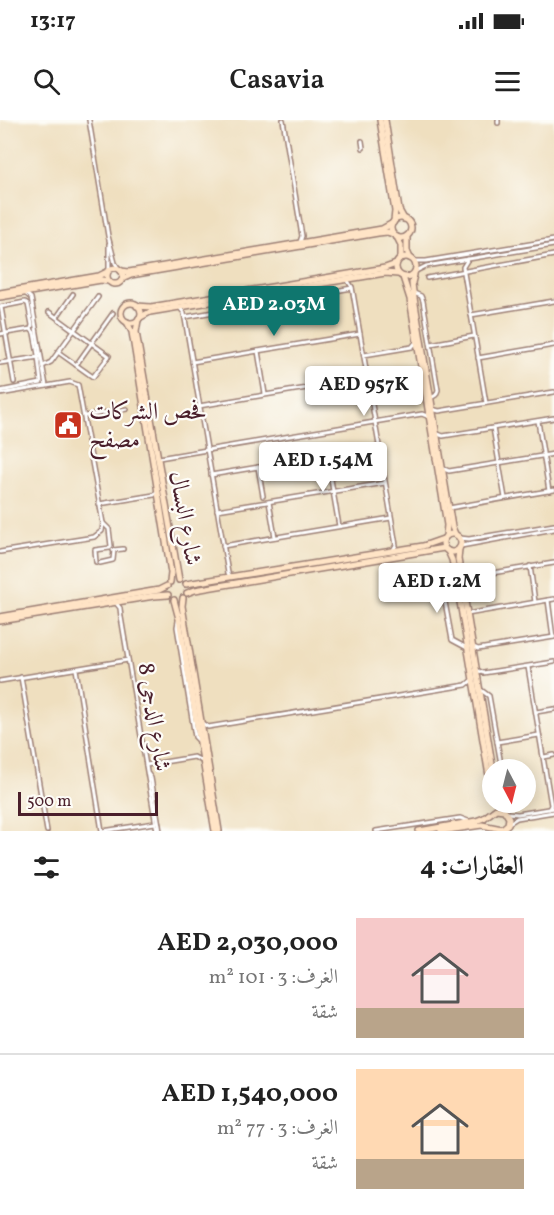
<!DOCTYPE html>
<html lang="ar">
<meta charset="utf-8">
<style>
body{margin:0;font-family:Vollkorn,Amiri,serif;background:#f6f6f6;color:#222;direction:rtl;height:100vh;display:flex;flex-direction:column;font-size:22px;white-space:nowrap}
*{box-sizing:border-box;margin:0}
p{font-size:20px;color:#767676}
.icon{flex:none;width:33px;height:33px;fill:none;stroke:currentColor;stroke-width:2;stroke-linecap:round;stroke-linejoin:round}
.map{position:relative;height:711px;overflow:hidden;direction:ltr}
.sheet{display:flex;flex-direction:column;background:#fff;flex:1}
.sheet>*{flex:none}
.needle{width:39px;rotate:173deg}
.fabs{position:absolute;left:482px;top:639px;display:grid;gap:12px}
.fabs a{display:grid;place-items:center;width:54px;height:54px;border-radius:50%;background:#fff;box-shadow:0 3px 15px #0003;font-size:30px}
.scale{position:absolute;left:18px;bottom:15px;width:140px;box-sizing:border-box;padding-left:6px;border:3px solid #4a1f2b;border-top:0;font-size:16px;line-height:21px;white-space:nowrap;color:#4a1f2b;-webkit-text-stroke:4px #fdfcf7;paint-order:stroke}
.price{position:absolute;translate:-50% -51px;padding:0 14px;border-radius:6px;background:#fff;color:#222;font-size:20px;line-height:39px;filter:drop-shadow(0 2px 3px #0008)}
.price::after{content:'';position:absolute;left:50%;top:36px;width:18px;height:14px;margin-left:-9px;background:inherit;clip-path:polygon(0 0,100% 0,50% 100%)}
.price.current{background:#0f766e;color:#fff}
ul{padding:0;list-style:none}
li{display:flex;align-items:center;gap:18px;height:150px;padding:0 30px}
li+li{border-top:2px solid #e0e0e0}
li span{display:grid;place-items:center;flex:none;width:168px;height:120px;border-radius:0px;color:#555}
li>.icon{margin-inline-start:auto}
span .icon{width:72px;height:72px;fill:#fffc;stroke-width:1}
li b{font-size:26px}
h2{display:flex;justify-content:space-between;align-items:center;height:72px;padding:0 30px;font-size:26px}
.status{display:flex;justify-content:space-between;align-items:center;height:42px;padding:0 30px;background:#fff;direction:ltr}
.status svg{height:16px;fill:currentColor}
header{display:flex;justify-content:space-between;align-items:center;height:78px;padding:0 30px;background:#fff;font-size:27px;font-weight:600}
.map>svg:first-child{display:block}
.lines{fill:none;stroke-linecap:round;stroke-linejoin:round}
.street-casing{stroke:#9c7f75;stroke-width:6}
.secondary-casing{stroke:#9c7f75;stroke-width:8}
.street{stroke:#fff;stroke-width:3}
.secondary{stroke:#ffe4c6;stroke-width:5}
.labels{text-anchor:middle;stroke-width:4.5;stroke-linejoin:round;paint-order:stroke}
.poi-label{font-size:24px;fill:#4a1f2b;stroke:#fdfcf7;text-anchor:start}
.street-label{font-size:24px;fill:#4a1f2b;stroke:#fdfcf7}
</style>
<div class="status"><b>13:17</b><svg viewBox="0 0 49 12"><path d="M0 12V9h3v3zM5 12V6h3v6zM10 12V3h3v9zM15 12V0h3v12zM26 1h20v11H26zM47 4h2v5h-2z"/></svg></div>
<header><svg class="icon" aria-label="menu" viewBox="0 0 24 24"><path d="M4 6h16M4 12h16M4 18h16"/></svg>Casavia<svg class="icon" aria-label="search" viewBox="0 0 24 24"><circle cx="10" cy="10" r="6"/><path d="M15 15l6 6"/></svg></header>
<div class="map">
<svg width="554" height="711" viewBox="0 0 554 711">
<rect width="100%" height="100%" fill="#fdfcf7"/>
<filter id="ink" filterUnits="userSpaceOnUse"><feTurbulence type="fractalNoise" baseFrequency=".0167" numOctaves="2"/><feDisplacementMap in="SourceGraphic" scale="12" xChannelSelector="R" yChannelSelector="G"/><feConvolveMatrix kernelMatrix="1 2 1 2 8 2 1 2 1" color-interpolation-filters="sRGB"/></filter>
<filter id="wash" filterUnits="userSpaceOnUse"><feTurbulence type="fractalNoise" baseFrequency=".008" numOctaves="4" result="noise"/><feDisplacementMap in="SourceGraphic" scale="24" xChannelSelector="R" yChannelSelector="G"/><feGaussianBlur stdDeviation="1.35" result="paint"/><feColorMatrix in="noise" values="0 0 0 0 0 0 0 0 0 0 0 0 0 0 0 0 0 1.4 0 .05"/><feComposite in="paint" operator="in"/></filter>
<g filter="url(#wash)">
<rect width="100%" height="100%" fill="#efdfbf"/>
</g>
<g filter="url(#ink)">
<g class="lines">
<!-- street casing -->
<g class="street-casing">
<g id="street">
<path d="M89 0 108 116 115 143 119 149"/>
<path d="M283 0 302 116 300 122"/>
<path d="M498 0V3"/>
<path d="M362 21 363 28"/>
<path d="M109 124V150"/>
<path d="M468 139 463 147 486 283"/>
<path d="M414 141H426L554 120"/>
<path d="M416 151 426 146 554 125"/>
<path d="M427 158 554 135"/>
<path d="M348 161 352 167 396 425 393 430"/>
<path d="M25 173 31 178 46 266"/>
<path d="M414 173 421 176 423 181 438 270 436 275 431 278"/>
<path d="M0 187 25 182 28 184 32 205 31 209 34 213 38 235"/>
<path d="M1 187 14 262"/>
<path d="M180 188 184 193 228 453 231 457"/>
<path d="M49 192 109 236 93 257 58 232"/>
<path d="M471 195 554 181"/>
<path d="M57 197 73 174"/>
<path d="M185 197 352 168"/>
<path d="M0 214 31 209"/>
<path d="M431 224 474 216"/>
<path d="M258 231 265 274"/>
<path d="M364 235 412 227 416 222"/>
<path d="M478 238 554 225"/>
<path d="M192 242 360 214"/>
<path d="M0 243 39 237"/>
<path d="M76 245 113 193"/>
<path d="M43 246 51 242 98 177"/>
<path d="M0 271 41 263 38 237"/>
<path d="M0 274 70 262 78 265 103 403 102 411 94 417 0 432"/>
<path d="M199 286 367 258"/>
<path d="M432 289 439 291 554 272"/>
<path d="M85 296 127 289"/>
<path d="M538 301 549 371"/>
<path d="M493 308 505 378"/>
<path d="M438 314 443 316 554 298"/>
<path d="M327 336 339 406"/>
<path d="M159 338 422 294 427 296"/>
<path d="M258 347 263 376"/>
<path d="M444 349 449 351 554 334"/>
<path d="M211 355 379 327"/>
<path d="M269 382 275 417"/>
<path d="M99 384 154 375 157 371"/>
<path d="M449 388 554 370"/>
<path d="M217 390 385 363"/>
<path d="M460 418 469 419 554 405"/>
<path d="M223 426 391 398"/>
<path d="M461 426 554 409"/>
<path d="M113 430 123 429"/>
<path d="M96 442 95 430 110 428 111 426 109 409 103 403"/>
<path d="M100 443 113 440 114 430"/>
<path d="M530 446 535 482"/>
<path d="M456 458 444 468 443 471 452 520 467 528"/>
<path d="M461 458 554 443"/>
<path d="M548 480 553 517"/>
<path d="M116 483 120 488 121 497 157 711"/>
<path d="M467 494 554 479"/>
<path d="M178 501 177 507 195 617 198 620"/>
<path d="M473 527 478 529 554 517"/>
<path d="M528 547 551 685 549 689"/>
<path d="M76 549 102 711"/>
<path d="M477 550 483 553 554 542"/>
<path d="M21 557 47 711"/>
<path d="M0 561 128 540"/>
<path d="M481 570 489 576 502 650"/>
<path d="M536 592 554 589"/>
<path d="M202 603 208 607 466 565 472 560"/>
<path d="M497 622 539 615"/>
<path d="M544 637 554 635"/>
<path d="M146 645 194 637 202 641"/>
<path d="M148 654 151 658 160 711"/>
<path d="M507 693 518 694 554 688"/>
<path d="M509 703 517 698 554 692"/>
<path d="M103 711 155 703"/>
<path d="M376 711 460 698 468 701"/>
</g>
</g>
<!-- secondary casing -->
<g class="secondary-casing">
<g id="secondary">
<path d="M380 0 395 91 394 101"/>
<path d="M385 0 399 90 404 99"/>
<circle cx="401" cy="108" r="10"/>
<path d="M407 116V131L410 138"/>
<path d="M397 117 401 125V138"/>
<circle cx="406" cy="147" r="10"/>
<circle cx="115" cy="156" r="8"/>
<path d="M121 151 129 152 382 109 393 103"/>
<path d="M414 155 412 163 413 172 452 407 455 414"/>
<path d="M403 157 410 179 447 405 446 416"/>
<path d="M122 159 131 155 378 113 387 112 393 114"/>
<path d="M0 173 99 156 107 152"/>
<path d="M0 177 101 160 109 161"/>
<circle cx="131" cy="193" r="10"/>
<path d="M137 186 151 187 385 148 396 144"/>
<path d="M139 198 150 192 385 153 398 154"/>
<path d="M138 200 136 212 179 460"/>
<path d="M127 202 132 212 171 453 170 462"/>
<circle cx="452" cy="423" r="9"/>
<path d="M459 429 458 439 493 650"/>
<path d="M448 431 452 440 456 458 492 674"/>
<path d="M186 464 423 426 443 419"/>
<path d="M187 473 195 470 444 428"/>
<path d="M183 478 182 486 219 711"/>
<path d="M174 480 179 499 215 711"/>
<path d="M0 497 159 470 167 466"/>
<path d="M0 501 154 476 168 475"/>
<path d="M419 711 476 701 484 698 496 689 504 690 509 698 508 704 502 709 482 705 441 711"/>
</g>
</g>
<!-- street -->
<use href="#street" class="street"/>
<!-- secondary -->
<use href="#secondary" class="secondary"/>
</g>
</g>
<!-- icons -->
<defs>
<g id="civic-square" transform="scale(1.5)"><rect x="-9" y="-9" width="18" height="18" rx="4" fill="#c8321e" stroke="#fdfcf7"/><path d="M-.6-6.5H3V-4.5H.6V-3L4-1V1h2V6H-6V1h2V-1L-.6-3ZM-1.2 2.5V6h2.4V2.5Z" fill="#fff"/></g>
</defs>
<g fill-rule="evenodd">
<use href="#civic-square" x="68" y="305"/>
</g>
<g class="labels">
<!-- poi labels -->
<g class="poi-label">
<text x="89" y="299">فحص الشركات<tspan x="89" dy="28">مصفح</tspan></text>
</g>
<!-- street labels -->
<g class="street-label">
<text transform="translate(186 398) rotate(80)" y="8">شارع البسال</text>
<text transform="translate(155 597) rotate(81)" y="8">شارع الدجى 8</text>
</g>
</g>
</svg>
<div class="fabs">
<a><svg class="needle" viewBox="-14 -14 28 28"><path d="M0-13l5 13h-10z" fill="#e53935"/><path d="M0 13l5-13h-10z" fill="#767676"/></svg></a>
</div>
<div class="scale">500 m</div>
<b class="price current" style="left:274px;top:217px">AED 2.03M</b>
<b class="price" style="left:364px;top:297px">AED 957K</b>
<b class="price" style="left:323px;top:373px">AED 1.54M</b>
<b class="price" style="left:437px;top:494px">AED 1.2M</b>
</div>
<section class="sheet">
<h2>العقارات: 4<svg class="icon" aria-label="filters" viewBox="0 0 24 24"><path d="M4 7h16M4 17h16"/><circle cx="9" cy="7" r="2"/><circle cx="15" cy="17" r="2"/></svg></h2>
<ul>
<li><span style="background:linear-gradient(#f6c9c9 75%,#b9a48a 0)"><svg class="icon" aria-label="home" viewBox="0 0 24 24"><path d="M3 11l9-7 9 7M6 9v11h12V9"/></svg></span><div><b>AED 2,030,000</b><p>الغرف: 3 · 101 m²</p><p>شقة</p></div></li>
<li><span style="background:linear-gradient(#ffd9b3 75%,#b9a48a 0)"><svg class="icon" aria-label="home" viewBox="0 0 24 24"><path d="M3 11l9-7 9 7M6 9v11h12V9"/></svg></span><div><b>AED 1,540,000</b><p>الغرف: 3 · 77 m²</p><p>شقة</p></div></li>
</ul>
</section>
